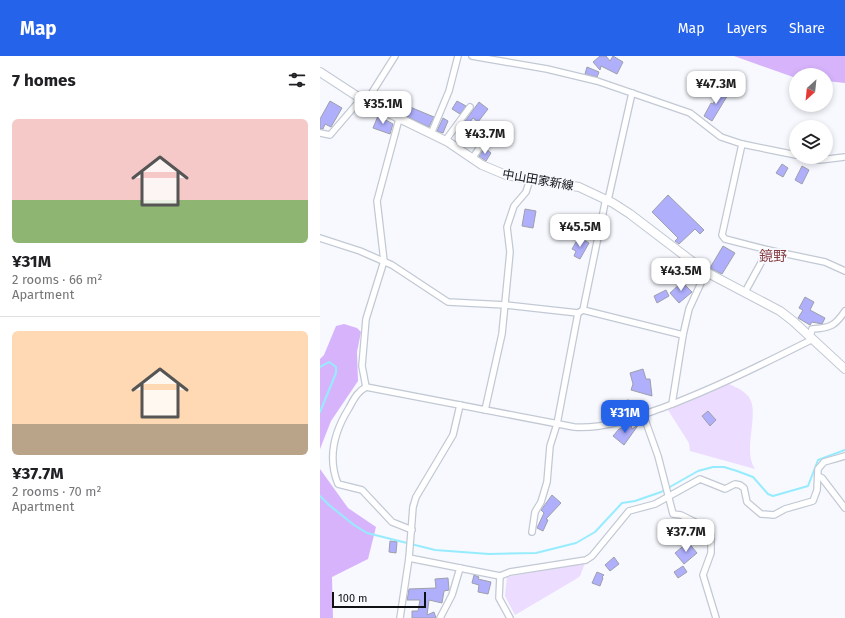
<!DOCTYPE html>
<meta charset="utf-8">
<style>
body{margin:0;font-family:"Fira Sans","Noto Sans JP",sans-serif;background:#f6f6f6;color:#202124;height:100vh;display:flex;flex-direction:column;font-size:15px;white-space:nowrap}
*{box-sizing:border-box;margin:0}
p{font-size:13px;color:#757577}
.icon{flex:none;width:22px;height:22px;fill:none;stroke:currentColor;stroke-width:2;stroke-linecap:round;stroke-linejoin:round}
.map{position:relative;flex:1;overflow:hidden}
.drawer{display:flex;flex-direction:column;background:#fff;width:320px}
.drawer>*{flex:none}
.needle{width:26px;rotate:207deg}
.tools{position:absolute;left:469px;top:12px;display:grid;gap:8px}
.tools a{display:grid;place-items:center;width:44px;height:44px;border-radius:50%;background:#fff;box-shadow:0 2px 6px #0003;font-size:20px}
.scale{position:absolute;left:12px;bottom:10px;width:94px;box-sizing:border-box;padding-left:4px;border:2px solid #0f1115;border-top:0;font-size:11px;line-height:14px;white-space:nowrap;color:#0f1115;-webkit-text-stroke:3px #f7f9fe;paint-order:stroke}
.price{position:absolute;translate:-50% -34px;padding:0 9px;border-radius:8px;background:#fff;color:#222;font-size:13px;line-height:26px;filter:drop-shadow(0 1px 2px #0008)}
.price::after{content:'';position:absolute;left:50%;top:24px;width:12px;height:9px;margin-left:-6px;background:inherit;clip-path:polygon(0 0,100% 0,50% 100%)}
.price.on{background:#2563eb;color:#fff}
ul{padding:0;list-style:none}
li{display:grid;align-content:center;gap:8px;height:212px;padding:0 12px}
li+li{border-top:1px solid #e0e0e0}
li span{display:grid;place-items:center;height:124px;border-radius:6px;color:#555}
li>.icon{margin-inline-start:auto}
span .icon{width:72px;height:72px;fill:#fffc;stroke-width:1}
li b{font-size:17px}
h2{display:flex;justify-content:space-between;align-items:center;height:48px;padding:0 12px;font-size:17px}
header{display:flex;align-items:center;gap:24px;box-sizing:border-box;height:56px;padding:0 20px;background:#2563eb;color:#fff}
header strong{font-size:19px}
nav{display:flex;gap:22px;margin-inline-start:auto;font-size:14px}
main{display:flex;flex:1;min-height:0}
.map>svg:first-child{display:block}
.green{fill:#ecdcff}
.forest{fill:#d7b3fc}
.lines{fill:none;stroke-linecap:round;stroke-linejoin:round}
.stream{stroke:#96ecfe;stroke-width:2}
.building{fill:#afaffc;stroke:#9e9faa}
.minor-casing{stroke:#c2c9d4;stroke-width:8}
.secondary-casing{stroke:#c2c9d4;stroke-width:10}
.minor{stroke:#fff;stroke-width:5.5}
.secondary{stroke:#fff;stroke-width:8}
.labels{text-anchor:middle;stroke-width:3.5;stroke-linejoin:round;paint-order:stroke}
.street-label{font-size:12px;fill:#0f1115;stroke:#f7f9fe}
.quarter-label{font-size:14px;fill:#863d42;stroke:#f7f9fe}
</style>
<header>
<strong>Map</strong>
<nav><a>Map</a><a>Layers</a><a>Share</a></nav>
</header>
<main>
<section class="drawer">
<h2>7 homes<svg class="icon" aria-label="filters" viewBox="0 0 24 24"><path d="M4 7h16M4 17h16"/><circle cx="9" cy="7" r="2"/><circle cx="15" cy="17" r="2"/></svg></h2>
<ul>
<li><span style="background:linear-gradient(#f6c9c9 65%,#8fb573 0)"><svg class="icon" aria-label="home" viewBox="0 0 24 24"><path d="M3 11l9-7 9 7M6 9v11h12V9"/></svg></span><div><b>¥31M</b><p>2 rooms · 66 m²</p><p>Apartment</p></div></li>
<li><span style="background:linear-gradient(#ffd9b3 75%,#b9a48a 0)"><svg class="icon" aria-label="home" viewBox="0 0 24 24"><path d="M3 11l9-7 9 7M6 9v11h12V9"/></svg></span><div><b>¥37.7M</b><p>2 rooms · 70 m²</p><p>Apartment</p></div></li>
</ul>
</section>
<div class="map">
<svg width="525" height="562" viewBox="0 0 525 562">
<rect width="100%" height="100%" fill="#f7f9fe"/>
<!-- green -->
<g class="green">
<path d="M407 327C413 330 421 333 426 338 443 351 421 393 435 413L370 395 369 387 348 354Z"/>
<path d="M265 507 260 520 256 523 195 559 185 540 187 521Z"/>
</g>
<!-- forest -->
<g class="forest">
<path d="M414 0H525V27L506 25V19H476V22Z"/>
<path d="M24 268 37 272 41 276 37 296 38 325 11 365 0 393V303L4 299 16 270Z"/>
<path d="M0 413 28 452 56 471 48 503 12 521 13 562H0Z"/>
</g>
<g class="lines">
<!-- stream -->
<g class="stream">
<path d="M0 311 9 306 16 311V317L0 356"/>
<path d="M0 440 9 449 34 469 47 477 115 494 169 498 216 497 256 487 275 476 302 447 315 445 341 436 378 415 393 411H404L417 415 433 421 448 438 453 440 488 430 498 404 525 394"/>
</g>
</g>
<!-- building -->
<g class="building">
<path d="M280 0H286L290 5 293 0 303 6 297 18 281 10 280 14 273 6Z"/>
<path d="M267 11 279 16 277 21 265 18Z"/>
<path d="M401 33 409 37 392 65 384 60 391 47 393 48Z"/>
<path d="M10 45 22 52 11 71 5 68 3 73H0V63Z"/>
<path d="M137 45 146 50 140 58 132 53Z"/>
<path d="M159 46 168 53 158 66 153 62 146 71 143 68Z"/>
<path d="M90 51 114 61 109 71 86 60Z"/>
<path d="M58 60 73 68 70 78 53 72Z"/>
<path d="M123 62 128 65 123 77 117 75Z"/>
<path d="M165 92 171 97 166 105 159 100Z"/>
<path d="M462 108 468 112 463 121 456 117Z"/>
<path d="M482 110 489 114 482 128 475 124Z"/>
<path d="M348 139 384 174 380 178 375 173 359 188 355 185 358 182 332 156Z"/>
<path d="M205 153 216 155 213 172 202 170Z"/>
<path d="M259 181 269 187 260 203 254 200 256 195 252 193Z"/>
<path d="M403 190 415 197 402 218 390 212Z"/>
<path d="M362 226 372 236 359 247 350 237Z"/>
<path d="M346 234 349 240 337 247 334 240Z"/>
<path d="M485 241 494 246 490 254 505 262 502 268 492 266 490 269 478 262 483 254 479 252Z"/>
<path d="M323 313 326 323H330L332 340 311 334 313 328 310 317Z"/>
<path d="M309 344 311 357 297 359 295 346Z"/>
<path d="M388 355 396 364 390 370 382 360Z"/>
<path d="M319 368 304 389 293 380 299 373 311 369 312 373Z"/>
<path d="M232 439 241 447 226 463 228 464 223 475 217 472 224 457 221 454Z"/>
<path d="M70 485 77 486 76 497 69 496Z"/>
<path d="M368 486 377 497 364 508 355 497Z"/>
<path d="M294 501 299 508 290 515 285 509Z"/>
<path d="M363 510 367 516 358 522 354 516Z"/>
<path d="M277 516 284 519 282 521 283 522 280 530 272 527Z"/>
<path d="M154 519 159 521 158 523 171 526 168 538 158 536 159 529 152 527Z"/>
<path d="M128 522 129 534 124 535 122 547 109 544 107 559 114 556 116 562H92V555H98L100 544H87L89 533 116 532 115 523Z"/>
</g>
<g class="lines">
<!-- minor casing -->
<g class="minor-casing">
<g id="minor">
<path d="M152 0 227 13 277 25 370 57 401 81 422 88 476 99"/>
<path d="M46 46 75 0"/>
<path d="M0 77 10 79 41 43"/>
<path d="M111 78 129 35 138 0"/>
<path d="M125 85 150 51"/>
<path d="M422 88 402 179 405 183 448 194"/>
<path d="M487 101 500 104 525 101"/>
<path d="M152 103 164 85"/>
<path d="M0 182 40 195 72 209 128 246 186 249 258 257 263 254 363 279"/>
<path d="M425 236 448 194 505 206 525 215"/>
<path d="M263 254 285 147 288 144 312 37"/>
<path d="M46 331 42 310 46 263 64 205 57 145 79 63"/>
<path d="M352 348 363 279 369 253 386 216"/>
<path d="M165 354 182 278 190 196 187 171 194 150 206 136 210 123"/>
<path d="M323 358 338 400 353 458 361 459 387 472 391 479V497L383 519 396 562"/>
<path d="M498 420 502 422 525 452"/>
<path d="M92 474 72 466 42 434 18 428C7 401 14 376 29 352 34 343 37 336 46 331L254 371C286 373 313 362 342 352 393 333 441 309 489 285L492 273C510 272 515 270 525 255"/>
<path d="M212 476 215 456 221 446 227 426 230 390 237 368 258 257"/>
<path d="M89 502 180 520 190 516 266 504 272 500 309 455 335 448 380 423 405 433 415 428 420 429 424 432 427 446 441 458 454 459 465 453 493 445 497 434 498 413 504 406 525 400"/>
<path d="M180 520 179 542 190 562"/>
<path d="M80 562 89 502 93 451 96 441 133 379 140 349"/>
<path d="M120 562 132 539 140 512"/>
</g>
</g>
<!-- secondary casing -->
<g class="secondary-casing">
<path id="secondary" d="M0 16 46 46 128 86 162 109 186 119 259 131 293 147 310 158 386 216 460 255 473 265 525 313"/>
</g>
<!-- minor -->
<use href="#minor" class="minor"/>
<!-- secondary -->
<use href="#secondary" class="secondary"/>
</g>
<g class="labels">
<!-- street labels -->
<g class="street-label">
<text transform="translate(218 124) rotate(10)" y="4">中山田家新線</text>
</g>
<!-- quarter labels -->
<g class="quarter-label">
<text x="453" y="205">鏡野</text>
</g>
</g>
</svg>
<div class="tools">
<a><svg class="needle" viewBox="-14 -14 28 28"><path d="M0-13l5 13h-10z" fill="#e53935"/><path d="M0 13l5-13h-10z" fill="#757577"/></svg></a>
<a><svg class="icon" aria-label="layers" viewBox="0 0 24 24"><path d="M12 4l9 5-9 5-9-5zM3 14l9 5 9-5"/></svg></a>
</div>
<div class="scale">100 m</div>
<b class="price" style="left:396px;top:49px">¥47.3M</b>
<b class="price" style="left:63px;top:69px">¥35.1M</b>
<b class="price" style="left:165px;top:99px">¥43.7M</b>
<b class="price" style="left:260px;top:192px">¥45.5M</b>
<b class="price" style="left:361px;top:236px">¥43.5M</b>
<b class="price on" style="left:305px;top:378px">¥31M</b>
<b class="price" style="left:366px;top:497px">¥37.7M</b>
</div>
</main>
